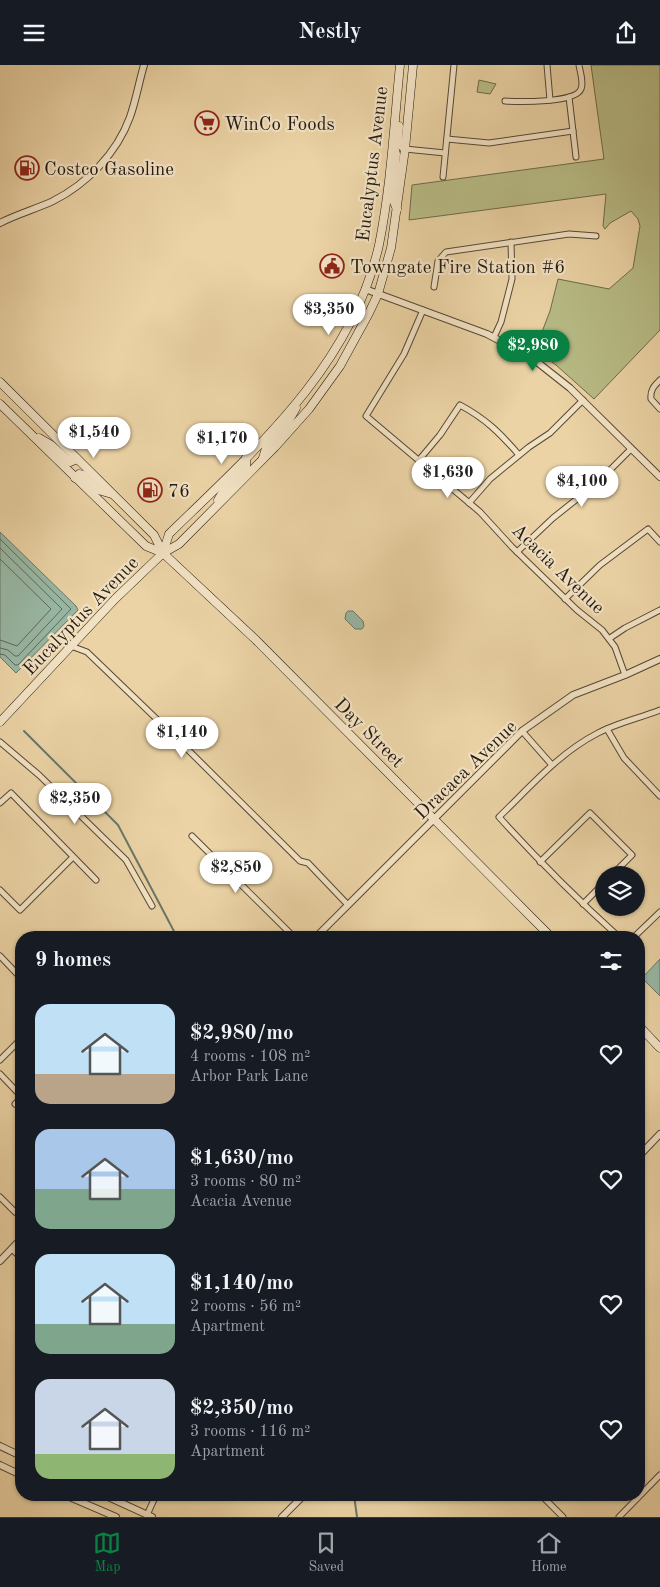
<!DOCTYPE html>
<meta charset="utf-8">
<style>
body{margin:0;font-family:"Old Standard TT",serif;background:#242831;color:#f1f3f6;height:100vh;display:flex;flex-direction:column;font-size:19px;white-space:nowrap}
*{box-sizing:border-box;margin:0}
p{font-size:16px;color:#9ea1a6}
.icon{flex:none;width:28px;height:28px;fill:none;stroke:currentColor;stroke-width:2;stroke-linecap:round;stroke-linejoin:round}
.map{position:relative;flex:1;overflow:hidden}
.drawer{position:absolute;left:15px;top:866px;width:630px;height:570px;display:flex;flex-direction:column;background:#171b24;border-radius:20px;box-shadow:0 1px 4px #0004}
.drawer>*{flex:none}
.controls{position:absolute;left:595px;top:801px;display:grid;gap:10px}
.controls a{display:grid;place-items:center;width:50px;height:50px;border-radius:50%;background:#171b24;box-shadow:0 1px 4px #0004;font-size:25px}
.price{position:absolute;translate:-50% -42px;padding:0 11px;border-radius:18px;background:#fff;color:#222;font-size:16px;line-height:32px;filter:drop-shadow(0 1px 2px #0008)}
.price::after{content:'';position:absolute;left:50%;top:30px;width:15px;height:11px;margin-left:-8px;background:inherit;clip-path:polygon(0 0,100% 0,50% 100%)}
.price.on{background:#0b8043;color:#fff}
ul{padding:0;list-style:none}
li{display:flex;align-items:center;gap:15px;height:125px;padding:0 20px}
li span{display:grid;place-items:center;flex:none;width:140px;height:100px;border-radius:15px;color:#555}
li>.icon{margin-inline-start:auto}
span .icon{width:60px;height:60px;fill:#fffc;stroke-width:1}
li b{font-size:21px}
h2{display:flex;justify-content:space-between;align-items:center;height:60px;padding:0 20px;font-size:21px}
header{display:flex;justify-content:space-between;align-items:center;height:65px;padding:0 20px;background:#171b24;font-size:22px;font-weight:800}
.dock{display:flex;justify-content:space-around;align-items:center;height:70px;border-top:1px solid #363941;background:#171b24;font-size:14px;color:#9ea1a6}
.dock a{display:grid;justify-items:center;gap:2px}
.dock .on{color:#0b8043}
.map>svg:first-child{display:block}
.green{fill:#b8bc86;stroke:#6e6a4b}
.water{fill:#98b8a5;stroke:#697869}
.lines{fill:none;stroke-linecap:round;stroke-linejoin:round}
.shore{stroke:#5e685a;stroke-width:1}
.stream{stroke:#697869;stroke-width:2}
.minor-casing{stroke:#554835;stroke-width:7}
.tertiary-casing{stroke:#554835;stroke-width:8}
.secondary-casing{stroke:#231910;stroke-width:9}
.minor{stroke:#f2e2c4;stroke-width:5}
.tertiary{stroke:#f2e2c4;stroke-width:6}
.secondary{stroke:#f2e2c4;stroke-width:8}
.labels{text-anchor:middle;stroke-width:4.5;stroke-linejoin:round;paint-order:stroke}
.poi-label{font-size:19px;fill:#231910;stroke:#f2e2c4;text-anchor:start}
.street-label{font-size:19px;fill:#231910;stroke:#f2e2c4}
</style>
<header><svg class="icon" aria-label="menu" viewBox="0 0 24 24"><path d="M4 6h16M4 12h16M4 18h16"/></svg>Nestly<svg class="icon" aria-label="share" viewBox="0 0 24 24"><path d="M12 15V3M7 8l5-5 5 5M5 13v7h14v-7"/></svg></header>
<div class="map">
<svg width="660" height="1452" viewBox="0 0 660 1452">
<rect width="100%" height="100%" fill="#ebd3a5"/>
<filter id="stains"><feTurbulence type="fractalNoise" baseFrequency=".004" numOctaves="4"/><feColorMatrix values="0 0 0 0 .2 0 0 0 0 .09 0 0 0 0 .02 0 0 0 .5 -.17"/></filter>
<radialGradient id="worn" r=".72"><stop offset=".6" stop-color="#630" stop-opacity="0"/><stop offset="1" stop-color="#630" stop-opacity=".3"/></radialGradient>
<!-- green -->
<g class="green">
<path d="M591 0H660V265L594 334 556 300 535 285 550 246 558 214 609 224 633 203 640 161 638 154 631 146 610 158 605 164 603 161 606 129 409 155 412 120 604 94Z"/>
<path d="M479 15 496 19 490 29 477 27Z"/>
</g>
<!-- water -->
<g class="water">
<path d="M0 467 76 541 78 545 16 608 0 592Z"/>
<path d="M348 546H353L363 556 364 561 362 564H355L345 554 346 548Z"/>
<path d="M660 894V931L642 913Z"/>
</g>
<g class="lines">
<!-- shore -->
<g class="shore">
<path d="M0 474 71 544 18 600H15L5 590 0 589"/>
<path d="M0 483 62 544 18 591H15L8 585 0 583"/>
<path d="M0 494 51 544 17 581 0 575"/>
</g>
<!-- stream -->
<g class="stream">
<path d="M24 666 118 760 177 872"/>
<path d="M354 1430 357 1452"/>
</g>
<!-- minor casing -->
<g class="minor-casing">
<g id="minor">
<path d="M547 0 550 35"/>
<path d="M569 32 576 92"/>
<path d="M505 36C519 37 576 38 581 24 584 17 580 7 579 0"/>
<path d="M447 74 489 78 573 66"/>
<path d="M405 84 445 88"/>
<path d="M443 112 454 0"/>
<path d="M434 222 438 196 446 187 569 169 596 171"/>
<path d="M423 245 404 289 366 351 480 447 512 482 577 545 602 565 615 582 625 610"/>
<path d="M494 272 501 257 512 214 511 177"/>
<path d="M660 315C654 321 650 325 651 334L660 344"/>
<path d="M419 395 440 370 460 340C486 354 500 368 519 390"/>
<path d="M469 438 490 414 529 382 550 368 583 335"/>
<path d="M517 487 553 453 597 418 631 384"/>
<path d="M565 534 600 500 648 464 660 477"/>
<path d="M610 573 625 563 660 545"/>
<path d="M71 581 87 587 166 663 300 796 308 798 348 840"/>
<path d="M607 664 624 693 660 731"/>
<path d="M522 666 552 700"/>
<path d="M0 677 39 710 126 795 152 841"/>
<path d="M0 738 11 728 96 815"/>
<path d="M192 771 294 872"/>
<path d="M540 797 590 748 632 790 612 810"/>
<path d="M0 825 20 845 73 792"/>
<path d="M583 839 604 818"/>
<path d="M619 872C577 834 537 794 499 752 530 722 559 688 598 668 617 658 640 653 660 645"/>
<path d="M634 872 660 847"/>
<path d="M0 891 21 913"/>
<path d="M0 995 21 974"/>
<path d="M0 1009 21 1031"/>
<path d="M15 1039 21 1033"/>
<path d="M0 1132 15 1147 21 1150"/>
<path d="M12 1184 21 1193"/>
<path d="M541 1430 563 1452"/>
<path d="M147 1450 156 1430"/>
<path d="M619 1452 660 1410"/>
</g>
</g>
<!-- tertiary casing -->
<g class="tertiary-casing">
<g id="tertiary">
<path d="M0 158C17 149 36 144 53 136 87 119 117 88 130 52 136 35 139 17 144 0"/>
<path d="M365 224 487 269 532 293 570 323 660 412"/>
<path d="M316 872 522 666 573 630 625 610 660 594"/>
<path d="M639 1091 660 1069"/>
<path d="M0 1196 21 1174"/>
<path d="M0 1381 21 1391"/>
<path d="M0 1400 21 1410"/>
<path d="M65 1430 116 1452"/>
<path d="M104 1430 152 1452"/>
<path d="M282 1452 304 1430"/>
</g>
</g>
<!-- secondary casing -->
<g class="secondary-casing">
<g id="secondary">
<path d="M399 61 398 78 405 84"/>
<path d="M395 85 396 89 393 135 397 144"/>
<path d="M0 317 154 470 163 488"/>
<path d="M0 339 146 481 163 488 256 575 551 872"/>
<path d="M39 373 51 380 70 397 77 394"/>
<path d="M263 393 267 380 288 357 296 343"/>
<path d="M75 413 79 409 83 410 98 425 112 429"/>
<path d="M218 435 224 425 246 402V393"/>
<path d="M163 488 169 469C254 386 352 301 379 180 391 121 394 60 400 0"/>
<path d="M0 657 115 534 163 488 179 479 275 382 309 344 340 301 369 248 378 229 391 183 405 84 413 0"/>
<path d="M639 961 660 983"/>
</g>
</g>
<!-- minor -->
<use href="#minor" class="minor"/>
<!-- tertiary -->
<use href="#tertiary" class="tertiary"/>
<!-- secondary -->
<use href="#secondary" class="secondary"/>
</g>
<!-- icons -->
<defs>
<g id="supermarket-ring" transform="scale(1.25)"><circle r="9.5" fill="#f2e2c4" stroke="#8f2418" stroke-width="1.5"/><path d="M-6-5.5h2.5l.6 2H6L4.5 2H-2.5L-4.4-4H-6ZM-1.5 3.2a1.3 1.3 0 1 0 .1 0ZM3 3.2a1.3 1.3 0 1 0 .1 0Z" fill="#8f2418"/></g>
<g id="fuel-ring" transform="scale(1.25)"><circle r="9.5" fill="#f2e2c4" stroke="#8f2418" stroke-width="1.5"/><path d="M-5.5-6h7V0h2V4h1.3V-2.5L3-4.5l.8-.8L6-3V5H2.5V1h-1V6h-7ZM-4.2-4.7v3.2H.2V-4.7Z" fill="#8f2418"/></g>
<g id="civic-ring" transform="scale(1.25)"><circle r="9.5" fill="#f2e2c4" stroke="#8f2418" stroke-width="1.5"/><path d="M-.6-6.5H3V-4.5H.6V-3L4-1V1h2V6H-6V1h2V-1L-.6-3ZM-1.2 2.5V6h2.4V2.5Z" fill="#8f2418"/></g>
</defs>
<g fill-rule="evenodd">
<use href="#supermarket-ring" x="207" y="58"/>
<use href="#fuel-ring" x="27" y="103"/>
<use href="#civic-ring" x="332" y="201"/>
<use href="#fuel-ring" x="150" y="425"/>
</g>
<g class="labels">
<!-- poi labels -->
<g class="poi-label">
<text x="224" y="65">WinCo Foods</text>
<text x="44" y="110">Costco Gasoline</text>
<text x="350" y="208">Towngate Fire Station #6</text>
<text x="168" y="432">76</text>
</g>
<!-- street labels -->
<g class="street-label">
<text transform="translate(371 99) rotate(-83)" y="7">Eucalyptus Avenue</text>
<text transform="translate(559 503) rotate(44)" y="7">Acacia Avenue</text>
<text transform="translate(80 550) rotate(-46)" y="7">Eucalyptus Avenue</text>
<text transform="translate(370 667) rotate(45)" y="7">Day Street</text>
<text transform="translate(465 704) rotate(-44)" y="7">Dracaea Avenue</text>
</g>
</g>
<rect width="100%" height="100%" filter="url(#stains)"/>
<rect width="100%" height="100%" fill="url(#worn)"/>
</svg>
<div class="controls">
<a><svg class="icon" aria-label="layers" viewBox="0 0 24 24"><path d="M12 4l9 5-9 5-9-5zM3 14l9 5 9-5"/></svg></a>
</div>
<b class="price" style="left:329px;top:271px">$3,350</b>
<b class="price on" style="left:533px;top:307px">$2,980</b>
<b class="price" style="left:94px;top:394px">$1,540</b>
<b class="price" style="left:222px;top:400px">$1,170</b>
<b class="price" style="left:448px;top:434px">$1,630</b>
<b class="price" style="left:582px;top:443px">$4,100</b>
<b class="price" style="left:182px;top:694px">$1,140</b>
<b class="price" style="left:75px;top:760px">$2,350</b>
<b class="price" style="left:236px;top:829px">$2,850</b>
<section class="drawer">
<h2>9 homes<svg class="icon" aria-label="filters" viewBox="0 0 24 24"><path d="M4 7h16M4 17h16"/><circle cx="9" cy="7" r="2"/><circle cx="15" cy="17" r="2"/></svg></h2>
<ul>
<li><span style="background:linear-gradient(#bfe0f5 70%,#b9a48a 0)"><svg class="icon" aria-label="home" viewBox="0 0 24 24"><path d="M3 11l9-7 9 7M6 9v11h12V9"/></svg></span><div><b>$2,980/mo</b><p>4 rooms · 108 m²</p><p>Arbor Park Lane</p></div><svg class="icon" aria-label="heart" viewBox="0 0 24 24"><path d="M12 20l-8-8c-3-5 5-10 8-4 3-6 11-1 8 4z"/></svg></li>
<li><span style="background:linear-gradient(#a9c7e8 60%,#7fa58c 0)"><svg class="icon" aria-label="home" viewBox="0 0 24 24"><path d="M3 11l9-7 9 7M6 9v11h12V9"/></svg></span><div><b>$1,630/mo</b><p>3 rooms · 80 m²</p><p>Acacia Avenue</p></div><svg class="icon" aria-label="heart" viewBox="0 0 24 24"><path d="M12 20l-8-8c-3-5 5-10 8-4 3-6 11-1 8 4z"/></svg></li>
<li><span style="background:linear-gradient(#bfe0f5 70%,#7fa58c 0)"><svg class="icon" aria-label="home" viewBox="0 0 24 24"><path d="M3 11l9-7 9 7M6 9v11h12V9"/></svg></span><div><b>$1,140/mo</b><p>2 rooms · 56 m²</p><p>Apartment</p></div><svg class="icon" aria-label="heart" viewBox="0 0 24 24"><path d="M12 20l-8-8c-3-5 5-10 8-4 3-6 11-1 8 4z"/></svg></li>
<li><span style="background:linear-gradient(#c9d6e8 75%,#8fb573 0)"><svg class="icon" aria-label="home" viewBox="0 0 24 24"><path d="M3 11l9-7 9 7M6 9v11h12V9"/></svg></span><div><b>$2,350/mo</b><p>3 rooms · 116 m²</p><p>Apartment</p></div><svg class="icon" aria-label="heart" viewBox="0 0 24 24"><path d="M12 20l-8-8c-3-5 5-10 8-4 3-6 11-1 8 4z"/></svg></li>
</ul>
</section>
</div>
<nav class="dock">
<a class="on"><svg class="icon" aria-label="map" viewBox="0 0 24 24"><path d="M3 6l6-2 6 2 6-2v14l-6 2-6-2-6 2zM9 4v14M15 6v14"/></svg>Map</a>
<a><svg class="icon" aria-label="saved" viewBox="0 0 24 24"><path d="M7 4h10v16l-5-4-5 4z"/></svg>Saved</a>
<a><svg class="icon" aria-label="home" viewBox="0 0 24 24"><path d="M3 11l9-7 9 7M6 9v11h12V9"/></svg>Home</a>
</nav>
